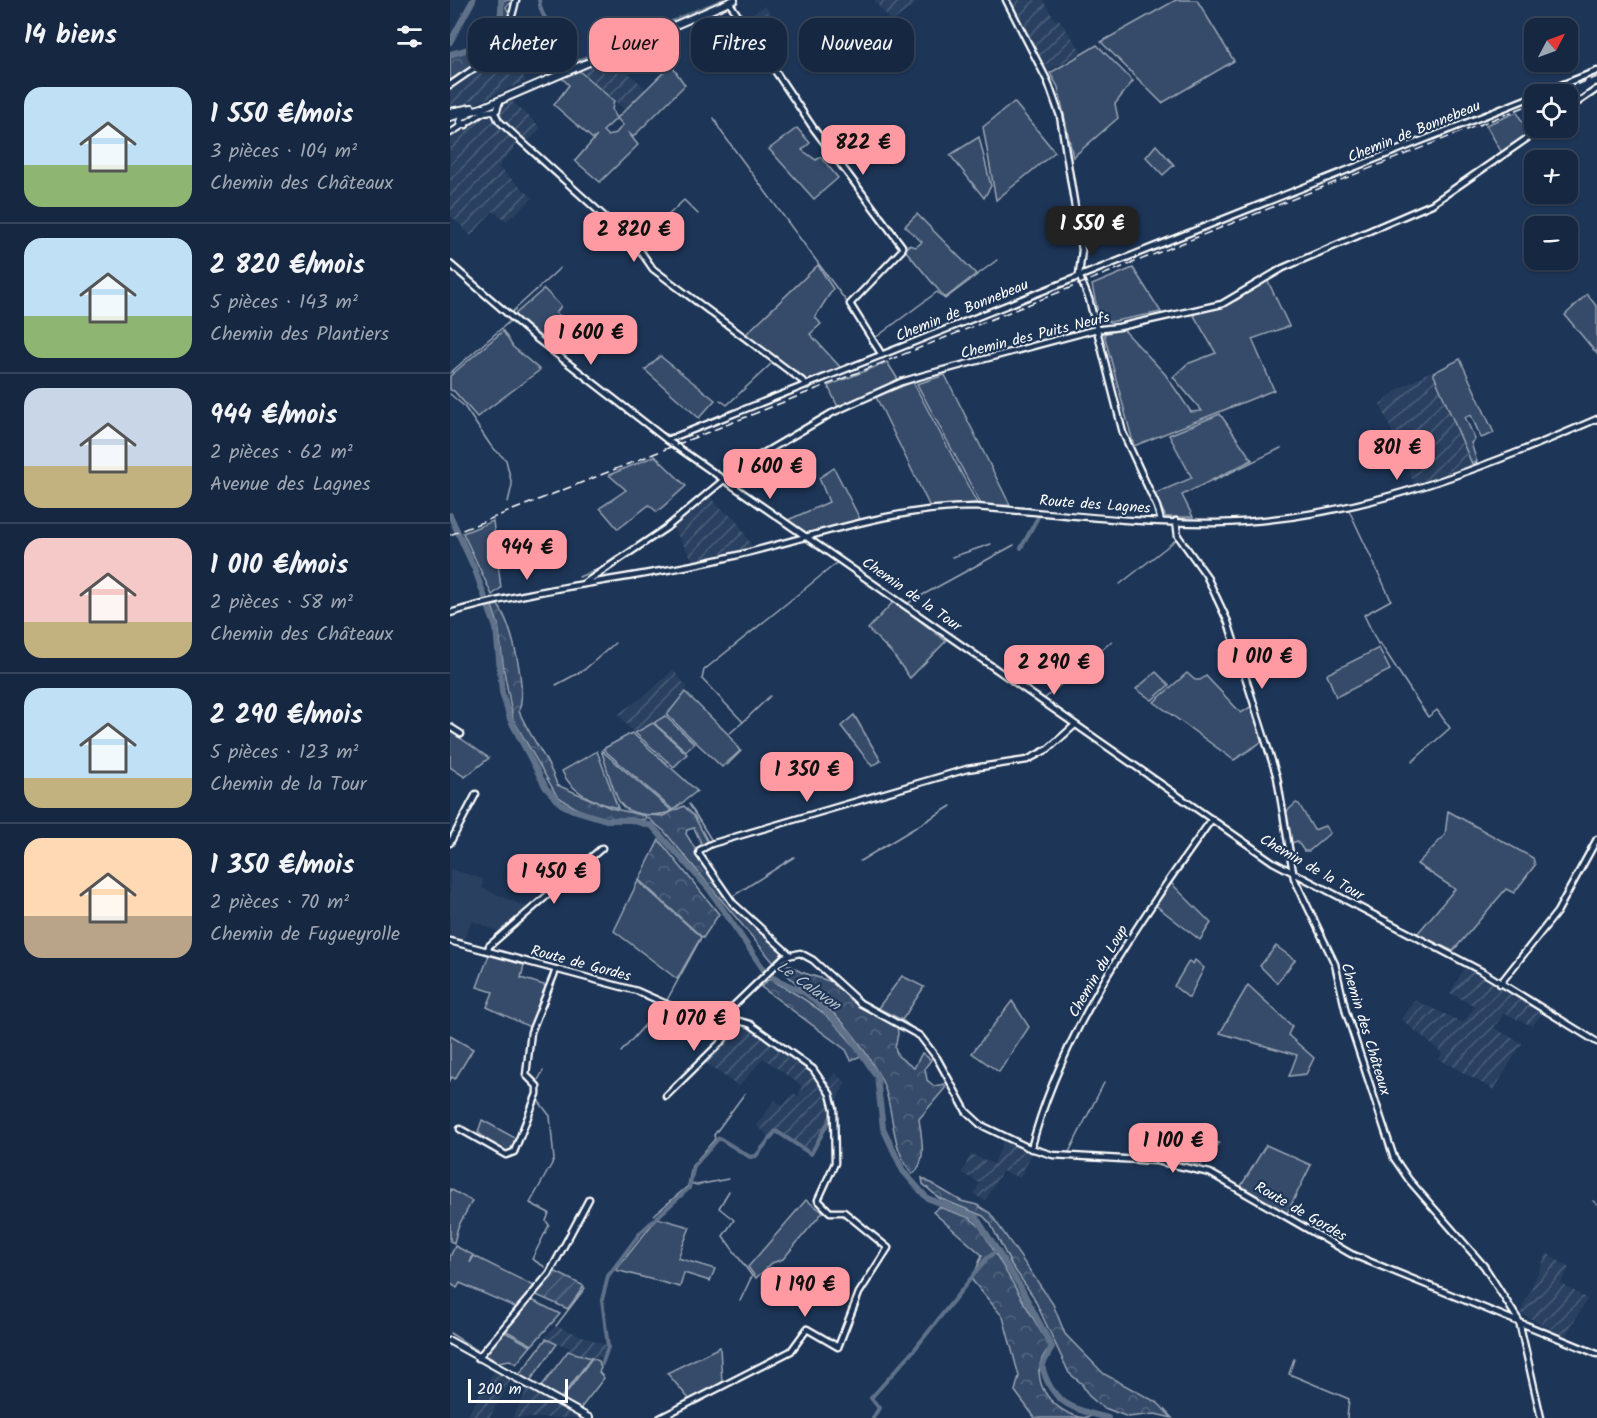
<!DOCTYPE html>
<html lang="fr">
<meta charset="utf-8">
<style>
body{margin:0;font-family:Kalam,sans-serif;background:#1f3048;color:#f1f3f6;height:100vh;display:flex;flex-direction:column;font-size:22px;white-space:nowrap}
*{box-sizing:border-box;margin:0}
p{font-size:20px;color:#9ea6b1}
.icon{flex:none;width:33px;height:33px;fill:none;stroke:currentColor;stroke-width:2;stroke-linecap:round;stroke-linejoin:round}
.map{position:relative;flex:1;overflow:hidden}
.side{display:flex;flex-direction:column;background:#162841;width:450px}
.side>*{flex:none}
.banner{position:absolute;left:18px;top:18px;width:570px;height:54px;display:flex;gap:12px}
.needle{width:39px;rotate:49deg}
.controls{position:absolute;left:1074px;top:18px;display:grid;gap:12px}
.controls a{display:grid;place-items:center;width:54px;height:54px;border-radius:12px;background:#162841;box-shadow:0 2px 4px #0004,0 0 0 2px #35445a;font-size:30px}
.scale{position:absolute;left:18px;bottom:15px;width:100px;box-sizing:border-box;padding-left:6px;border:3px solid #fff;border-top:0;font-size:16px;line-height:21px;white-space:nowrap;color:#fff;-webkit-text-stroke:4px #1d3557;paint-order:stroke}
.price{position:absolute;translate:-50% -51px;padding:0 14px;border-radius:12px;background:#ff9aa2;color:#111;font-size:20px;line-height:39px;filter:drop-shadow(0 2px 3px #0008)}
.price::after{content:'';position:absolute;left:50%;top:36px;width:18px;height:14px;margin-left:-9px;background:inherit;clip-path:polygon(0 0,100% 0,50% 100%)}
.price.on{background:#222;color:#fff}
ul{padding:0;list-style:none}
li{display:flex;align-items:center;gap:18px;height:150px;padding:0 24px}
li+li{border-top:2px solid #35445a}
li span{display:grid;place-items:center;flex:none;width:168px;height:120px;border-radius:18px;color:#555}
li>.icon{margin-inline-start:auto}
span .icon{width:72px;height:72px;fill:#fffc;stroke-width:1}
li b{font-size:26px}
h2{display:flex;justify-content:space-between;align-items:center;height:72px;padding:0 24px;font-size:26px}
.tag{padding:0 21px;border-radius:18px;background:#162841;box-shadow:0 2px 4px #0004,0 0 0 2px #35445a;font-size:21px;line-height:54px}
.tag.on{background:#ff9aa2;color:#111}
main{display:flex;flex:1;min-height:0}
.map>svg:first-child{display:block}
.built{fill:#2a4161}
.industrial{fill:url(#industrial-furrows)}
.grass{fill:#364b69;stroke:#9aa5b4;stroke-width:1.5}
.forest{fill:url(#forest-crowns);stroke:#9aa5b4;stroke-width:1.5}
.garden{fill:url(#garden-furrows);stroke:#9aa5b4;stroke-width:1.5}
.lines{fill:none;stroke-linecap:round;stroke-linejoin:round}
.stream{stroke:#a0aab8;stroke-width:1.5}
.canal{stroke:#617289;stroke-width:4}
.river{stroke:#617289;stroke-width:6}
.minor-casing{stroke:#fff;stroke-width:9}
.major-casing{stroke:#fff;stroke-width:10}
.minor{stroke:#1d3557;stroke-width:4.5}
.major{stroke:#1d3557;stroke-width:6}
.rail{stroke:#fff;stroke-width:1.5;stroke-dasharray:9 4.5;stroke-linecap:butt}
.labels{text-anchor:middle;stroke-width:4.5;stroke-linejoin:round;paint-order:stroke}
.street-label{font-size:15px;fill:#fff;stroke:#1d3557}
.water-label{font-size:16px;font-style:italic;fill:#b8c0ca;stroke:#1d3557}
</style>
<main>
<section class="side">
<h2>14 biens<svg class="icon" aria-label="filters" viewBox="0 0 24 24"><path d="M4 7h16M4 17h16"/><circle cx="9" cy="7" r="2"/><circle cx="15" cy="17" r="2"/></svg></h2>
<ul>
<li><span style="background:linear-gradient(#bfe0f5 65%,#8fb573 0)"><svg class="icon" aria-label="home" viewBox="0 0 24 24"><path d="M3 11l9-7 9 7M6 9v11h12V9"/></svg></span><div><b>1 550 €/mois</b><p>3 pièces · 104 m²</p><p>Chemin des Châteaux</p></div></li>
<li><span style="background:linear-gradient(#bfe0f5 65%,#8fb573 0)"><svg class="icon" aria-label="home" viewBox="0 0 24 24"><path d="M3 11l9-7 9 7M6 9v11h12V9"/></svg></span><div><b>2 820 €/mois</b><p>5 pièces · 143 m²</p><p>Chemin des Plantiers</p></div></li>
<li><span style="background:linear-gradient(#c9d6e8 65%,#c2b280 0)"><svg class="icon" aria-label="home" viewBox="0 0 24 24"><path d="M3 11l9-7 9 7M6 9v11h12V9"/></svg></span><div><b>944 €/mois</b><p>2 pièces · 62 m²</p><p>Avenue des Lagnes</p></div></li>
<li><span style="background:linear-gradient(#f6c9c9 70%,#c2b280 0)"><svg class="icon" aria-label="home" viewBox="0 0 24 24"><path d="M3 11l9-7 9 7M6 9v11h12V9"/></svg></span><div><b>1 010 €/mois</b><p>2 pièces · 58 m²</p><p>Chemin des Châteaux</p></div></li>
<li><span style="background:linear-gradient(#bfe0f5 75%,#c2b280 0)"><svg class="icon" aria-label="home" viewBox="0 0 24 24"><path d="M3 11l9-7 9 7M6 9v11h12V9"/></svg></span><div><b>2 290 €/mois</b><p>5 pièces · 123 m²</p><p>Chemin de la Tour</p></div></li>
<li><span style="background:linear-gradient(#ffd9b3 65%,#b9a48a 0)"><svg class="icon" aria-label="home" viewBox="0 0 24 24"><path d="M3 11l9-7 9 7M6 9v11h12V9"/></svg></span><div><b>1 350 €/mois</b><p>2 pièces · 70 m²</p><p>Chemin de Fugueyrolle</p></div></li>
</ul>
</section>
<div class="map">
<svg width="1147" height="1418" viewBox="0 0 1147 1418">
<defs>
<pattern id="industrial-furrows" width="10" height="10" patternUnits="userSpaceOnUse" patternTransform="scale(1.5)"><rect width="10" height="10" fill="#2a4161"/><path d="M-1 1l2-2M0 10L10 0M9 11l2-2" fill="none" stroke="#4a5e79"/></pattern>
<pattern id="forest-crowns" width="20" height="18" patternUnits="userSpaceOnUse" patternTransform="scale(1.5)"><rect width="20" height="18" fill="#364b69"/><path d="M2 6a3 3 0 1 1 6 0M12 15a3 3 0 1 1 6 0" fill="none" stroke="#546680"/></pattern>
<pattern id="garden-furrows" width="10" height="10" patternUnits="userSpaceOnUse" patternTransform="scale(1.5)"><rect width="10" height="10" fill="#364b69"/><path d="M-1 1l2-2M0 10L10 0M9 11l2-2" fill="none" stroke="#546680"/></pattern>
</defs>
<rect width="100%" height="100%" fill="#1d3557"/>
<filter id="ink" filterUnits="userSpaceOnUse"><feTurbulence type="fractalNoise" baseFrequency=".0167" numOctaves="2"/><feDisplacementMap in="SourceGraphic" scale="12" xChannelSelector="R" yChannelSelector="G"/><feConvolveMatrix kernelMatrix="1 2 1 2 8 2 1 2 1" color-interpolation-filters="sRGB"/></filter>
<g filter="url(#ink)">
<!-- built -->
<path class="built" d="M0 869 33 879 32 888 79 908 50 932 22 921 13 942 0 939Z"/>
<!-- industrial -->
<g class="industrial">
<path d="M424 0H462L466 4 441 22Z"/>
<path d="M559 0H593L605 20 609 19 632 52 596 72Z"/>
<path d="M315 6 327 22 305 38 293 19Z"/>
<path d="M54 45 76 81 24 104 0 109V88Z"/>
<path d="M160 56 196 89 175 110 130 70Z"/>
<path d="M60 99 91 128 74 146 69 142 48 167 83 198 57 221 43 211 21 236 0 215V126L38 115Z"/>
<path d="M981 371 1022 467 964 483 930 404 950 388Z"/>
<path d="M261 497 270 508 286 519 303 548 244 562 223 528Z"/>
<path d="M223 670 237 687 220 712 185 732 182 731 168 714 198 693Z"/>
<path d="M1015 967 1093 1013 1082 1026 1054 1013 1044 1028 1072 1043 1044 1090 989 1059 992 1053 951 1019 965 1000 1013 1023 1025 1006 1000 993Z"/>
<path d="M288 1022 299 1025 362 1070 376 1085 385 1072 396 1083 386 1100 388 1108 361 1154 326 1130 320 1137 306 1125 325 1100 333 1106 343 1094 348 1096 352 1086 313 1058 289 1087 253 1061Z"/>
<path d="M554 1140 583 1152 570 1178 552 1171 535 1201 524 1194 529 1183 512 1173 521 1154 544 1164Z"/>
<path d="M1097 1253 1119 1268 1111 1283 1137 1299 1115 1337 1070 1313Z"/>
<path d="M106 1326 156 1345 153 1357H140L119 1350 120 1348 94 1338Z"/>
<path d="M45 1369 62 1379 39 1418H16Z"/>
<path d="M78 1389 116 1409 130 1418H62Z"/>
</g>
<!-- grass -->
<g class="grass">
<path d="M726 0H747L784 61 712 103 651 42Z"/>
<path d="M647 45 683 81 665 104 668 118 623 157 608 87 600 73Z"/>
<path d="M221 65 235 85 183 137 178 132 188 145 150 182 125 161 147 136 143 139 104 105 119 85 110 76 127 69 164 101 162 109 166 119 153 131 158 136 166 133 173 125 167 118Z"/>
<path d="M564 102 605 152 546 200 533 127Z"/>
<path d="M1067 112 1079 135 1052 153 1036 125Z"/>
<path d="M347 128 360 143 352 150 366 160 371 157 388 178 364 199 319 149Z"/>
<path d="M529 137 541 186 534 198 500 155Z"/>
<path d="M706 145 724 165 713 175 696 157Z"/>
<path d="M467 214 526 274 495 298 456 251 458 245 466 247 472 242 455 226Z"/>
<path d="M368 265 383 289 365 317 371 324 360 334 392 369 358 383 295 335Z"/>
<path d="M683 268 711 312 660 322 649 318 642 285Z"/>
<path d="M817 279 839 326 802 339 824 390 684 446 654 334 673 329 715 374 741 412 752 411 723 377 737 364 766 353 743 314 787 300Z"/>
<path d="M94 289 111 306 106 313 130 330 111 348 84 332 64 315Z"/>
<path d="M1137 294 1147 307V354L1115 315Z"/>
<path d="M53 331 63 347 90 370 27 417 4 391 0 390V376Z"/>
<path d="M210 356 265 400 249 418 195 370Z"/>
<path d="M1010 359 1044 433 1031 438 1021 415 1015 417 1025 439 1021 443 1027 462 1022 464 983 373Z"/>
<path d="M437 362 449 381 388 407 378 386Z"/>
<path d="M495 375 560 505 532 506 467 384Z"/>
<path d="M463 382 527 503 480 507 426 397Z"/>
<path d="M770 414 802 460 732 495 743 517H716L704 494 742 478 719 435Z"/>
<path d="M205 456 236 486 207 512 199 505 168 529 150 508 176 490 159 475Z"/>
<path d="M384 468 411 521 357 534 338 520 379 502 369 478Z"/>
<path d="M43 521 51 588 42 595 13 533Z"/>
<path d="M444 601 496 641 460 678 442 653 418 629Z"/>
<path d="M929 648 940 670 886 697 877 674Z"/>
<path d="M706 672 719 685 702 700 686 689Z"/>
<path d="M737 673 745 680H750L756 676 791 713 802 706 813 741 784 760 704 702Z"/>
<path d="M235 692 278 734 290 751 272 767 217 715Z"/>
<path d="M404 715 431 761 422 766 391 726Z"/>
<path d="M215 716 244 743 236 751 206 725 205 722Z"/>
<path d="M203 723 237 754 224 767 185 733Z"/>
<path d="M0 731 39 758 15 777 0 767Z"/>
<path d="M182 733 247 791 223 810 153 749Z"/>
<path d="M151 750 222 811C208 817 180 817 170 803 161 788 157 766 151 750Z"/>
<path d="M147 751 168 808C146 803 121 793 112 771Z"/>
<path d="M846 803 849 804 864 830 875 826 880 833 859 851H854L847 841 842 843 843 858 836 812Z"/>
<path d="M998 811 1083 858 1085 865 1064 893 1056 889 1003 951 967 934 1005 889 967 864 995 835Z"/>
<path d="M188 881 251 937 227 979 164 931Z"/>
<path d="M719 881 761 923 750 940 704 904Z"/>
<path d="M826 946 845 960 827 983 810 966Z"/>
<path d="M39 955 74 965 71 978 97 986 82 1028 37 1007 43 992 27 987Z"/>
<path d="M745 960 754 968 739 998 724 986 739 961 743 964Z"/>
<path d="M452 976 474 987 452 1020 428 1008Z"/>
<path d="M798 985 842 1026 838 1035 864 1058 856 1074 839 1076 847 1055 770 1033Z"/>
<path d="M562 1001 579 1027 549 1072 522 1053Z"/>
<path d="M0 1036 23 1049 5 1079 2 1077 0 1080Z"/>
<path d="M32 1120 67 1139 60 1153 46 1148 28 1132Z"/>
<path d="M734 1134 769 1143 751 1165 720 1159Z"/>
<path d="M816 1145 861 1165 837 1213 791 1186Z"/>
<path d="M0 1189 22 1201 8 1227 4 1243 0 1241Z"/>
<path d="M356 1200 373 1212 333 1259 322 1263 306 1278 298 1267Z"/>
<path d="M207 1218 240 1227 228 1258 265 1269 260 1281 234 1273 230 1287 166 1270Z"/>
<path d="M5 1246 23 1255 20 1263 24 1256 86 1287 67 1308 10 1283 7 1288 0 1283V1257Z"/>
<path d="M80 1299 110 1314 82 1345 53 1329Z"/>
<path d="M51 1330 81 1346 66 1364 60 1360 48 1362 34 1354Z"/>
<path d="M96 1339 107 1344 80 1381 69 1375Z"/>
<path d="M270 1347 272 1383 240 1400 217 1373Z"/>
<path d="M118 1351 141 1358 111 1398 91 1387Z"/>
<path d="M142 1358 149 1361 151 1368 149 1372 154 1378 130 1409 112 1399Z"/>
</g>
<!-- forest -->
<g class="forest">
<path d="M53 0H64L56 7 61 17 48 46 0 83V57C30 45 56 41 53 0Z"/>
<path d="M48 605C62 625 77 687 69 711 79 737 99 758 107 785L161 808 196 816 195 820 152 818 127 809 107 796 63 719 54 671 48 624 42 606Z"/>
<path d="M234 806 244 816 259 844 253 847 244 828 237 830 236 834 273 894 333 952 323 962 214 831 198 818 199 815 213 816Z"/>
<path d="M209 840 269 914 253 938 189 880Z"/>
<path d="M335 963 351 972 385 983 411 1007 447 1024 448 1034 445 1048 448 1056 464 1068 472 1053 481 1060 475 1068 477 1080 484 1086 494 1084 496 1087 469 1119C471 1136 478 1162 463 1174 438 1147 446 1105 429 1075 414 1049 398 1024 375 1006 359 993 343 983 330 967Z"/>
<path d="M319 979C359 1000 385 1017 411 1056L401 1060 396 1050 311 987Z"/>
<path d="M472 1178 511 1201 527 1205 540 1213 603 1304 615 1334 654 1374 708 1403 722 1418 705 1414 678 1417 652 1407 639 1396 631 1383 619 1373 583 1296 561 1264 540 1223 533 1216 489 1198 473 1184Z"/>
<path d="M489 1207 520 1218 530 1227 600 1347C573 1376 601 1414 636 1418H585L565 1391 569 1376 553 1317 522 1280 532 1255 483 1212Z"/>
</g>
<!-- garden -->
<path class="garden" d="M102 1270 134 1286 118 1309 84 1294Z"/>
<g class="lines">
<!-- stream -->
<g class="stream">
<path d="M264 118 270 130 396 301"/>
<path d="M189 243 234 200 248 214"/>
<path d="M62 315V312L110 268"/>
<path d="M88 337 189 415"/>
<path d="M425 338 487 292 495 299 547 260"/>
<path d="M0 373 60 321"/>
<path d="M0 394 14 406 41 446 56 460 62 485 58 502"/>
<path d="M270 400 277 405 321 364"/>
<path d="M213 435 229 433"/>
<path d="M763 481 831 448"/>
<path d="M898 508 941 600 914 615 928 644 930 643 978 717 987 710 1000 728 962 762"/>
<path d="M374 547 392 559"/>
<path d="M502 557 541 544"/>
<path d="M129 577 161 563"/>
<path d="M670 584 727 539"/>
<path d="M458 603 564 545"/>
<path d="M106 685 134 670 165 643"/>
<path d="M594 699 662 641"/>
<path d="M293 722 320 696"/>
<path d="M280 733 293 722 252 679 254 670 388 562"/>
<path d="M277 765 291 751"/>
<path d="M239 804 262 841 305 829"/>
<path d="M258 848 285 839"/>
<path d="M254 850 252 854 255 859"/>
<path d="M410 861 501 806"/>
<path d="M849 878 1037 977"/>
<path d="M283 896 344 857"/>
<path d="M1041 979 1147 1045"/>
<path d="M389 980 415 1002 455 1022 471 1035"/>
<path d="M631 1028 667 964"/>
<path d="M171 1052 217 1000 251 938"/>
<path d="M89 1086 87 1082 93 1071"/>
<path d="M87 1099 100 1116 104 1160 80 1203 99 1213 96 1221 99 1225 82 1259 95 1267"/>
<path d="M597 1151C650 1161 703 1153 755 1169"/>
<path d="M618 1154 654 1083"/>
<path d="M781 1182 811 1200"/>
<path d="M240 1183 247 1185 278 1179"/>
<path d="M279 1191 269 1208 284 1220 273 1236 302 1276 290 1301"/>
<path d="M1143 1201 1147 1204"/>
<path d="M204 1215 238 1186 242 1166 265 1139 264 1135 295 1093"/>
<path d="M959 1275 1063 1316"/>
<path d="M1070 1319 1143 1350"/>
<path d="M106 1326 135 1288"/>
<path d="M0 1333 30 1352"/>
<path d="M34 1355 58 1370"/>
<path d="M844 1359 839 1374 899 1399 897 1418"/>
<path d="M633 1418 645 1415"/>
</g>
<!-- canal -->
<g class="canal">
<path d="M89 0C91 16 96 17 103 31 109 43 108 57 123 63L144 54"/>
<path d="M229 18 273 0"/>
<path d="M211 26 226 20"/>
<path d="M146 53 208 27"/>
<path d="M571 548 588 517"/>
<path d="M152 1364 158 1347 152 1300 158 1276 191 1232 239 1188 244 1166 269 1138 300 1157 306 1156 326 1131 361 1154 381 1117"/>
<path d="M423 1418 429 1408 421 1398 464 1350 537 1258 548 1250"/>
</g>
<!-- river -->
<g class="river">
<path d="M0 42 23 0"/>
<path d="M0 54C30 48 54 34 51 0"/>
<path d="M0 515 25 570 46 628 52 692 60 719 96 788 111 804 123 810 156 820H181L202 826 259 889 314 970 321 977 355 993 370 1005 399 1034 427 1077 433 1128 453 1171 477 1198 526 1217 570 1286 602 1347 592 1366C602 1405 624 1409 658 1418"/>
</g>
<!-- minor casing -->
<g class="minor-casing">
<g id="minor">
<path d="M556 0 598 82 610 116 632 250 629 275 639 299 673 433 707 507 711 521"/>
<path d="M279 2 364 129 452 246V250L400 304 432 355"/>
<path d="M0 85C43 55 54 53 66 0"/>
<path d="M1088 94 1147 71"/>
<path d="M1118 109 1147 89"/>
<path d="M44 111 49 121 187 246 203 269 358 385"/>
<path d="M16 125 10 122 12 117 18 115"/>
<path d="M0 133 34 112 47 110 50 100"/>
<path d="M0 264 87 339 217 440 823 862 1033 972 1147 1042"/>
<path d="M217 440 1084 96"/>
<path d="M726 521 728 536 756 575 778 622 827 777 844 878 885 964 896 1012 944 1158 959 1180 1034 1266 1069 1321 1091 1418"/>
<path d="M133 584 216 528 288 468 382 413 451 382 475 375 643 330 669 327 772 304 833 268 982 204 1092 128"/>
<path d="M0 613C88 587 178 580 267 560 352 541 438 507 525 507 605 513 686 524 766 523 898 521 1028 471 1147 419"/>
<path d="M0 727 11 734"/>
<path d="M0 843 26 794"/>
<path d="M0 941 187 991 246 1017 275 1014 334 957 350 953 363 960 410 1003 470 1036 487 1058 516 1111 531 1125 577 1147 603 1155 707 1161 760 1173 901 1254 1147 1354"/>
<path d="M38 950 39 946 152 848"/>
<path d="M339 954 283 903 249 854 250 850 261 844 517 769 577 760 598 749 625 725"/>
<path d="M1050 984 1107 912 1147 839"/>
<path d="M216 1096 273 1040 287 1020"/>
<path d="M10 1129 56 1155 64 1152 87 1094V1086L76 1075 81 1032 106 970"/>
<path d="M581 1149C612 1029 691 919 762 819"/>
<path d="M28 1358 99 1274 139 1199"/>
<path d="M210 1418 341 1351 357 1329 388 1347 409 1293 438 1248 394 1212H380L368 1200 385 1163 384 1109 380 1094 363 1069 300 1024 279 1018 275 1014"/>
</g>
</g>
<!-- major casing -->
<g class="major-casing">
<g id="major">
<path d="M0 112 22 108"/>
<path d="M0 117 32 108 284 0"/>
<path d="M0 1341 139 1418"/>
</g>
</g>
<!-- minor -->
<use href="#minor" class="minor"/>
<!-- major -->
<use href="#major" class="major"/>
<!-- rail -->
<g class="rail">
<path d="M1102 94 1147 77"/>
<path d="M0 535 1084 103"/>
</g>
</g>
</g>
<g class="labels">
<!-- street labels -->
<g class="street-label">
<text transform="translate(964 131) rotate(-22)" y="5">Chemin de Bonnebeau</text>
<text transform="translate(512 310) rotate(-22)" y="5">Chemin de Bonnebeau</text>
<text transform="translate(585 335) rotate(-14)" y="5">Chemin des Puits Neufs</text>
<text transform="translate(645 504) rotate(4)" y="5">Route des Lagnes</text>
<text transform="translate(462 594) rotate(35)" y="5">Chemin de la Tour</text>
<text transform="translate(862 867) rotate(30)" y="5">Chemin de la Tour</text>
<text transform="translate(131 963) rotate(15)" y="5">Route de Gordes</text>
<text transform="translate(648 971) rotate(-60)" y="5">Chemin du Loup</text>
<text transform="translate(916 1029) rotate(73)" y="5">Chemin des Châteaux</text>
<text transform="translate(851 1211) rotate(30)" y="5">Route de Gordes</text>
</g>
<!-- water labels -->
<g class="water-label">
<text transform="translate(359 985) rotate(35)" y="6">Le Calavon</text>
</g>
</g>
</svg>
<div class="controls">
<a><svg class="needle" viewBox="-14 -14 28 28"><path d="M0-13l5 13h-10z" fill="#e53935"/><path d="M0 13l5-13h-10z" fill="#9ea6b1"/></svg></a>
<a><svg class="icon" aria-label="locate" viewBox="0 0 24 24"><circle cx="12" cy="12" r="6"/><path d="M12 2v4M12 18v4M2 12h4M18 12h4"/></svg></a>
<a>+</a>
<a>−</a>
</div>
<div class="scale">200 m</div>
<b class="price" style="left:413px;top:176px">822 €</b>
<b class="price on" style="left:642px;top:257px">1 550 €</b>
<b class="price" style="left:184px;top:263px">2 820 €</b>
<b class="price" style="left:141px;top:366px">1 600 €</b>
<b class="price" style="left:947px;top:481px">801 €</b>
<b class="price" style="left:320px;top:500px">1 600 €</b>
<b class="price" style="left:77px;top:581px">944 €</b>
<b class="price" style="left:812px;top:690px">1 010 €</b>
<b class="price" style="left:604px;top:696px">2 290 €</b>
<b class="price" style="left:357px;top:803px">1 350 €</b>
<b class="price" style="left:104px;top:905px">1 450 €</b>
<b class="price" style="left:244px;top:1052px">1 070 €</b>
<b class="price" style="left:723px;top:1174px">1 100 €</b>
<b class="price" style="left:355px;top:1318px">1 190 €</b>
<div class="banner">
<a class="tag">Acheter</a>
<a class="tag on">Louer</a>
<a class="tag">Filtres</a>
<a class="tag">Nouveau</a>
</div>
</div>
</main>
